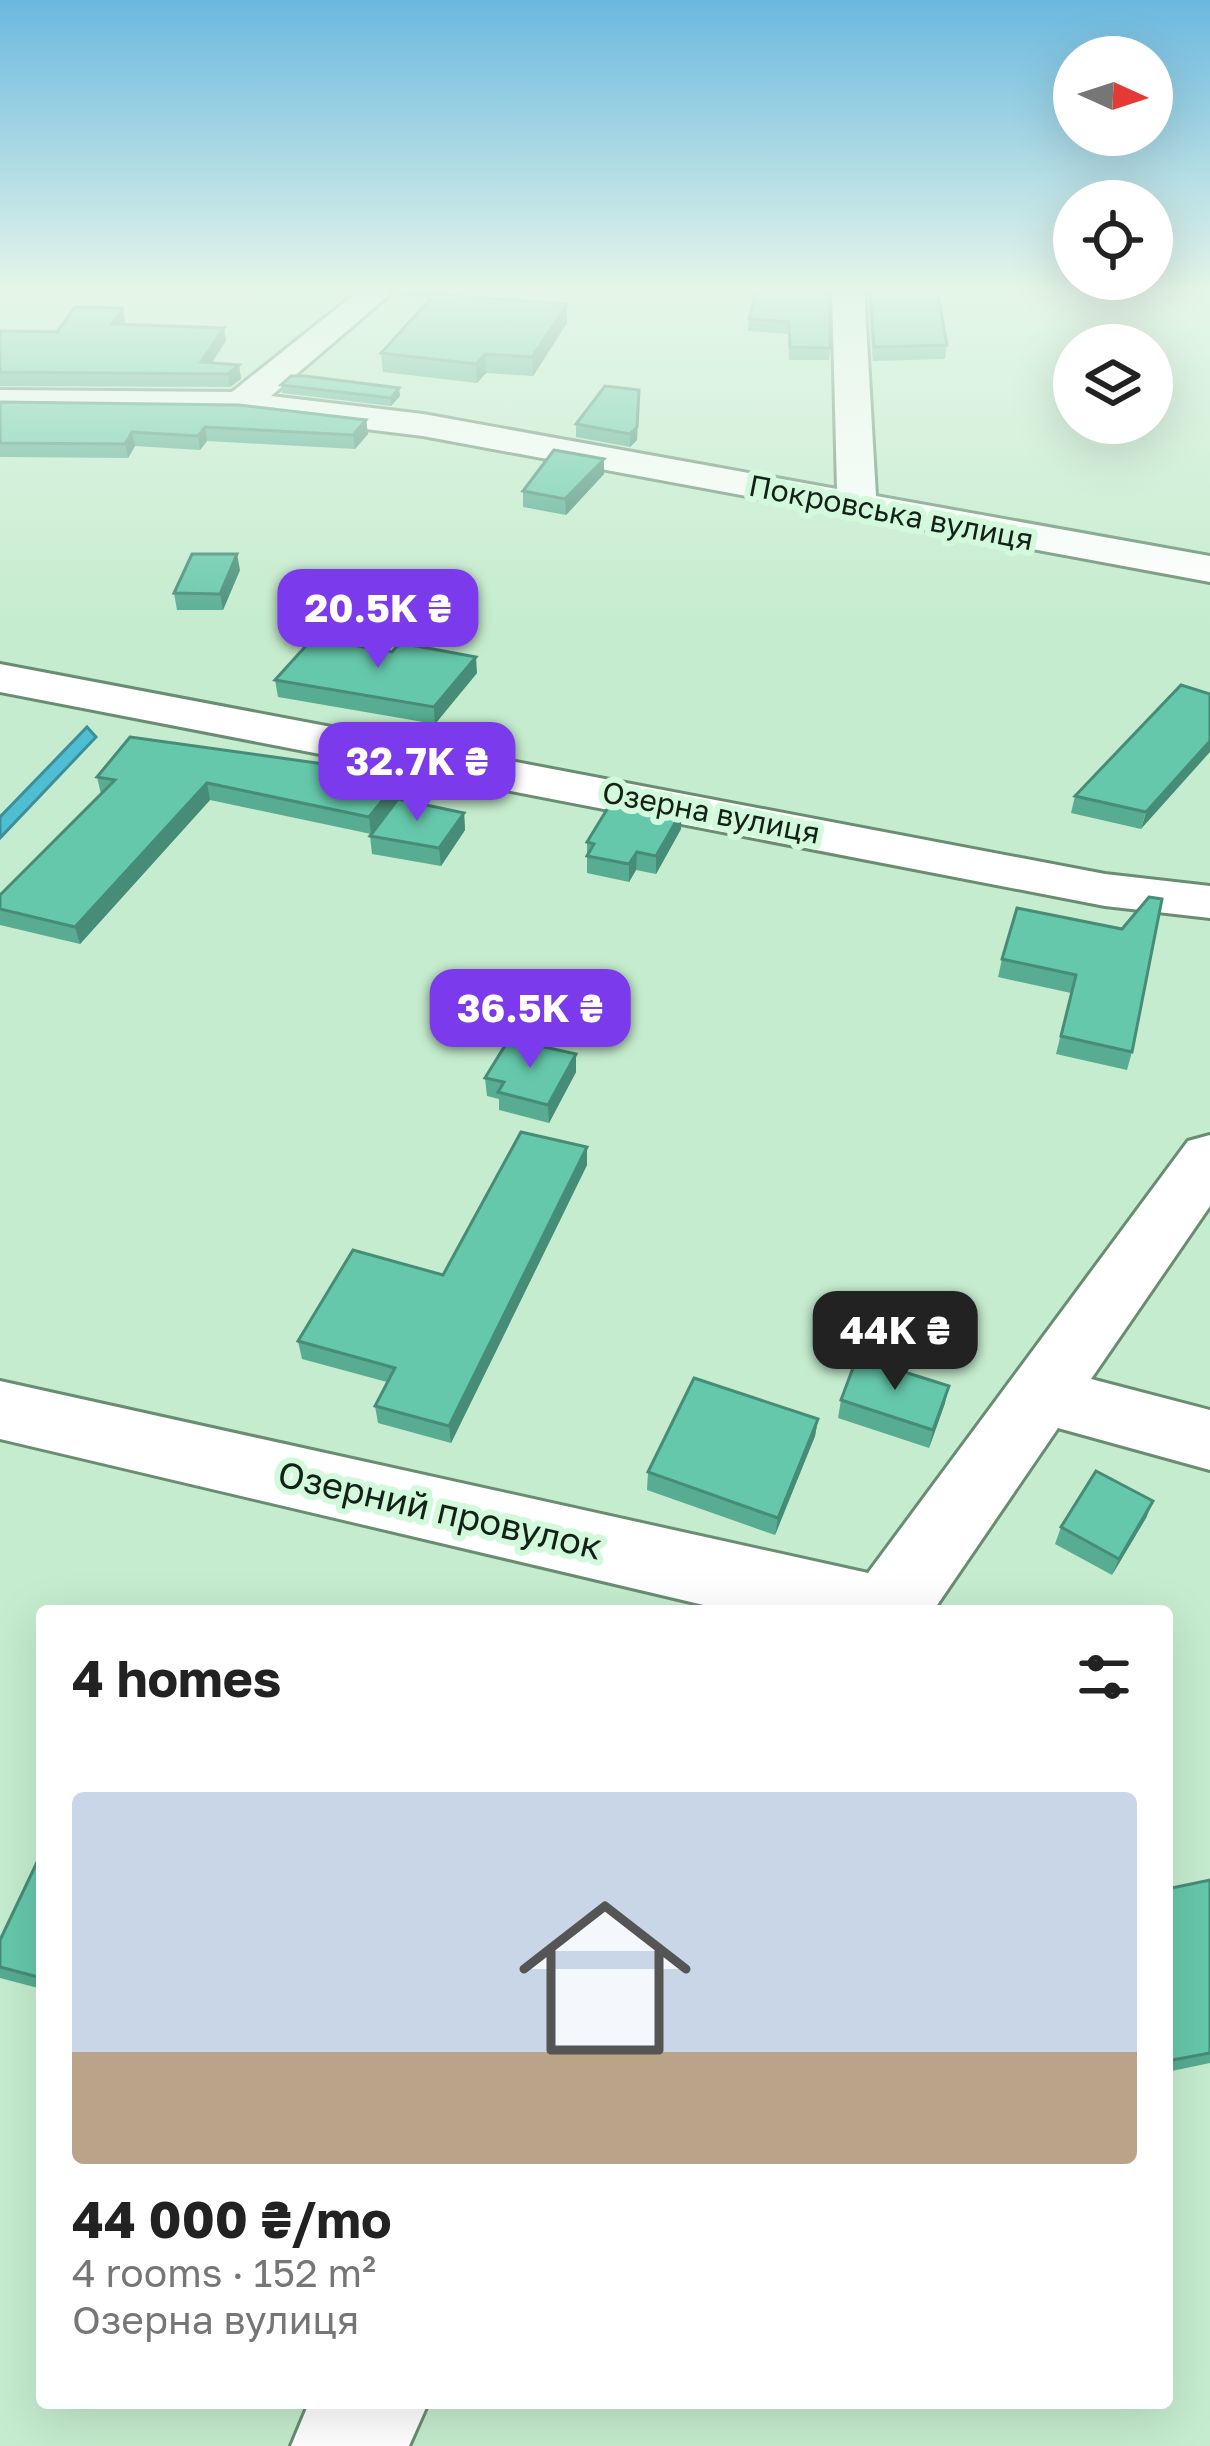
<!DOCTYPE html>
<meta charset="utf-8">
<style>
body{margin:0;font-family:"Golos Text",sans-serif;background:#f2f2f2;color:#222;height:100vh;display:flex;flex-direction:column;font-size:45px;white-space:nowrap}
*{box-sizing:border-box;margin:0}
p{font-size:39px;color:#767676}
.icon{flex:none;width:66px;height:66px;fill:none;stroke:currentColor;stroke-width:2;stroke-linecap:round;stroke-linejoin:round}
.map{position:relative;flex:1;overflow:hidden}
.drawer{position:absolute;left:36px;top:1605px;width:1137px;height:804px;display:flex;flex-direction:column;background:#fff;border-radius:12px;box-shadow:0 12px 48px #0002}
.drawer>*{flex:none}
.needle{width:78px;rotate:93deg}
.controls{position:absolute;left:1053px;top:36px;display:grid;gap:24px}
.controls a{display:grid;place-items:center;width:120px;height:120px;border-radius:50%;background:#fff;box-shadow:0 12px 48px #0002;font-size:60px}
.price{position:absolute;translate:-50% -102px;padding:0 27px;border-radius:24px;background:#7c3aed;color:#fff;font-size:39px;line-height:78px;filter:drop-shadow(0 3px 6px #0008)}
.price::after{content:'';position:absolute;left:50%;top:72px;width:36px;height:27px;margin-left:-18px;background:inherit;clip-path:polygon(0 0,100% 0,50% 100%)}
.price.current{background:#222;color:#fff}
ul{padding:0;list-style:none}
li{display:grid;align-content:center;gap:24px;height:636px;padding:0 36px}
li+li{border-top:3px solid #e0e0e0}
li span{display:grid;place-items:center;height:372px;border-radius:12px;color:#555}
li>.icon{margin-inline-start:auto}
span .icon{width:216px;height:216px;fill:#fffc;stroke-width:1}
li b{font-size:51px}
h2{display:flex;justify-content:space-between;align-items:center;height:144px;padding:0 36px;font-size:51px}
.map>svg:first-child{display:block}
.water{fill:#4fbed2;stroke:#3d8f9a;stroke-width:3}
.lines{fill:none;stroke-linecap:round;stroke-linejoin:round}
.minor-casing{stroke:#6a8d72;stroke-width:6}
.minor{fill:#fff;fill-rule:evenodd}
.wall{fill:#57ac92}
.shaded-wall{fill:#478c77}
.building{fill:#65c8aa;stroke:#478c77;stroke-width:3}
.labels{text-anchor:middle;stroke-width:12;stroke-linejoin:round;paint-order:stroke}
.far-street-label{font-size:30px;fill:#132116;stroke:#d2f9db}
.street-label{font-size:36px;fill:#132116;stroke:#d2f9db}
</style>
<div class="map">
<svg width="1210" height="2446" viewBox="0 0 1210 2446">
<rect width="100%" height="100%" fill="#c5ecce"/>
<!-- water -->
<path class="water" d="M87 727 96 737 0 838V817Z"/>
<g class="lines">
<!-- minor casing -->
<g class="minor-casing">
<g id="minor">
<path d="M361 289H396L271 396 423 414 837 489 832 289H864L876 496 1210 556V582L423 436 241 414 0 412V390L232 392Z"/>
<path d="M0 664 1105 874 1210 886V918L1105 906 0 692Z"/>
<path d="M1210 1135V1206L1091 1379 1210 1410V1470L1058 1428 933 1611H729L0 1439V1381L868 1573 1188 1141Z"/>
<path d="M309 2403H428L409 2446H291Z"/>
</g>
</g>
<!-- minor -->
<use href="#minor" class="minor"/>
</g>
<!-- wall -->
<g class="wall">
<path d="M318 289H355L351 291Z"/>
<path d="M395 289H441L437 294 567 323 533 376 486 373 477 383 383 372 381 353 430 298 395 295Z"/>
<path d="M757 289 830 348 829 360H789L788 334 748 331 749 319Z"/>
<path d="M868 289H937L947 345 945 359 873 361Z"/>
<path d="M125 321 123 324 224 328 226 341 212 363 239 365 241 379 230 387 0 386V331L57 332Z"/>
<path d="M281 385 400 396 391 406 282 393Z"/>
<path d="M639 390 637 440 630 447 576 437V424Z"/>
<path d="M0 402 366 420 368 434 355 449 207 441 200 450 135 446 128 458 0 457Z"/>
<path d="M604 474 566 515 523 507V491Z"/>
<path d="M240 570 223 610H177L174 593Z"/>
<path d="M477 673 435 724 278 697 275 680Z"/>
<path d="M1181 685 1141 829 1071 813 1075 796Z"/>
<path d="M403 775 405 791 398 800 464 813 465 830 441 866 372 854 370 836 371 834 210 800 80 944 0 925V895L101 794 97 777Z"/>
<path d="M681 829 656 874 636 870 629 882 587 873V842Z"/>
<path d="M1122 929 1132 1052 1127 1070 1056 1054 1071 993 998 977 1002 959Z"/>
<path d="M576 1054V1072L549 1123 499 1110V1099L487 1096 485 1078Z"/>
<path d="M587 1147V1165L451 1443 378 1423 375 1406 387 1382 302 1359 298 1341 443 1275Z"/>
<path d="M841 1400 945 1403 929 1448 838 1418Z"/>
<path d="M818 1419 815 1436 775 1535 647 1490 648 1472Z"/>
<path d="M1153 1501 1146 1518 1112 1575 1055 1544 1061 1527Z"/>
<path d="M42 1858V1989L0 1978V1940Z"/>
<path d="M1210 1880V2063L1167 2072V1889Z"/>
</g>
<!-- shaded-wall -->
<g class="shaded-wall">
<path d="M567 304V323L533 376 532 357Z"/>
<path d="M123 308 125 321 115 337 112 324Z"/>
<path d="M224 328 226 341 203 375 201 362Z"/>
<path d="M485 354 486 373 477 383 476 364Z"/>
<path d="M239 365 241 379 230 387 228 374Z"/>
<path d="M399 388 400 396 391 406V398Z"/>
<path d="M639 390 637 440 630 447V434Z"/>
<path d="M366 420 368 434 355 449 353 435Z"/>
<path d="M205 427 207 441 200 450 198 436Z"/>
<path d="M132 432 135 446 128 458 125 444Z"/>
<path d="M604 459V474L566 515 565 499Z"/>
<path d="M237 554 240 570 223 610 220 594Z"/>
<path d="M476 657 477 673 435 724 434 707Z"/>
<path d="M1210 741V752L1141 829 1146 812Z"/>
<path d="M403 775 405 791 371 834 369 817Z"/>
<path d="M207 783 210 800 80 944 75 927Z"/>
<path d="M682 811 681 829 656 874V856Z"/>
<path d="M464 813 465 830 441 866 439 848Z"/>
<path d="M637 852 636 870 629 882V864Z"/>
<path d="M576 1054V1072L549 1123 548 1105Z"/>
<path d="M587 1147V1165L451 1443 449 1426Z"/>
<path d="M949 1386 945 1403 929 1448 933 1430Z"/>
<path d="M818 1419 815 1436 775 1535 778 1518Z"/>
<path d="M1153 1501 1146 1518 1112 1575 1119 1559Z"/>
</g>
<!-- building -->
<g class="building">
<path d="M757 289H830V348L790 347 789 322 749 319Z"/>
<path d="M870 289H937L947 345 874 347Z"/>
<path d="M435 294 567 304 532 357 485 354 476 364 381 353Z"/>
<path d="M75 307 123 308 112 324 224 328 201 362 239 365 228 374 0 372V331L57 332Z"/>
<path d="M291 376H305L399 388 391 398 281 385Z"/>
<path d="M605 386 639 390 637 427 630 434 576 424Z"/>
<path d="M0 402 239 405 366 420 353 435 205 427 198 436 132 432 125 444 0 443Z"/>
<path d="M554 450 604 459 565 499 523 491Z"/>
<path d="M192 554H237L220 594 174 593Z"/>
<path d="M313 638 392 652 400 643 476 657 434 707 275 680Z"/>
<path d="M1181 685 1210 694V741L1146 812 1075 796Z"/>
<path d="M130 737 403 775 369 817 207 783 75 927 0 909V895L115 780 97 777Z"/>
<path d="M614 798 682 811 656 856 637 852 629 864 587 856 594 844 587 842Z"/>
<path d="M398 799 464 813 439 848 370 836Z"/>
<path d="M1149 897 1162 899 1132 1052 1061 1036 1076 975 1002 959 1017 908 1122 929Z"/>
<path d="M509 1039 576 1054 548 1105 498 1092 504 1082 485 1078Z"/>
<path d="M521 1132 587 1147 449 1426 375 1406 395 1368 298 1341 353 1250 443 1275Z"/>
<path d="M857 1357 949 1386 933 1430 841 1400Z"/>
<path d="M694 1378 818 1419 778 1518 648 1472Z"/>
<path d="M1096 1471 1153 1501 1119 1559 1061 1527Z"/>
<path d="M39 1858H42V1978L0 1967V1940Z"/>
<path d="M1210 1880V2053L1167 2061V1889Z"/>
</g>
<!-- sky -->
<linearGradient id="sky" x2="0" y2="1"><stop stop-color="#6bb8df"/><stop offset="0.46" stop-color="#e5f6e9"/><stop offset="1" stop-color="#e5f6e9" stop-opacity="0"/></linearGradient>
<rect width="1210" height="631" fill="url(#sky)"/>
<g class="labels">
<!-- far-street labels -->
<g class="far-street-label">
<text transform="translate(891 513) rotate(11)" y="10">Покровська вулиця</text>
<text transform="translate(711 813) rotate(11)" y="10">Озерна вулиця</text>
</g>
<!-- street labels -->
<g class="street-label">
<text transform="translate(440 1510) rotate(13)" y="13">Озерний провулок</text>
</g>
</g>
</svg>
<div class="controls">
<a><svg class="needle" viewBox="-14 -14 28 28"><path d="M0-13l5 13h-10z" fill="#e53935"/><path d="M0 13l5-13h-10z" fill="#767676"/></svg></a>
<a><svg class="icon" aria-label="locate" viewBox="0 0 24 24"><circle cx="12" cy="12" r="6"/><path d="M12 2v4M12 18v4M2 12h4M18 12h4"/></svg></a>
<a><svg class="icon" aria-label="layers" viewBox="0 0 24 24"><path d="M12 4l9 5-9 5-9-5zM3 14l9 5 9-5"/></svg></a>
</div>
<b class="price" style="left:378px;top:671px">20.5K ₴</b>
<b class="price" style="left:417px;top:824px">32.7K ₴</b>
<b class="price" style="left:530px;top:1071px">36.5K ₴</b>
<b class="price current" style="left:895px;top:1393px">44K ₴</b>
<section class="drawer">
<h2>4 homes<svg class="icon" aria-label="filters" viewBox="0 0 24 24"><path d="M4 7h16M4 17h16"/><circle cx="9" cy="7" r="2"/><circle cx="15" cy="17" r="2"/></svg></h2>
<ul>
<li><span style="background:linear-gradient(#c9d6e8 70%,#b9a48a 0)"><svg class="icon" aria-label="home" viewBox="0 0 24 24"><path d="M3 11l9-7 9 7M6 9v11h12V9"/></svg></span><div><b>44 000 ₴/mo</b><p>4 rooms · 152 m²</p><p>Озерна вулиця</p></div></li>
</ul>
</section>
</div>
